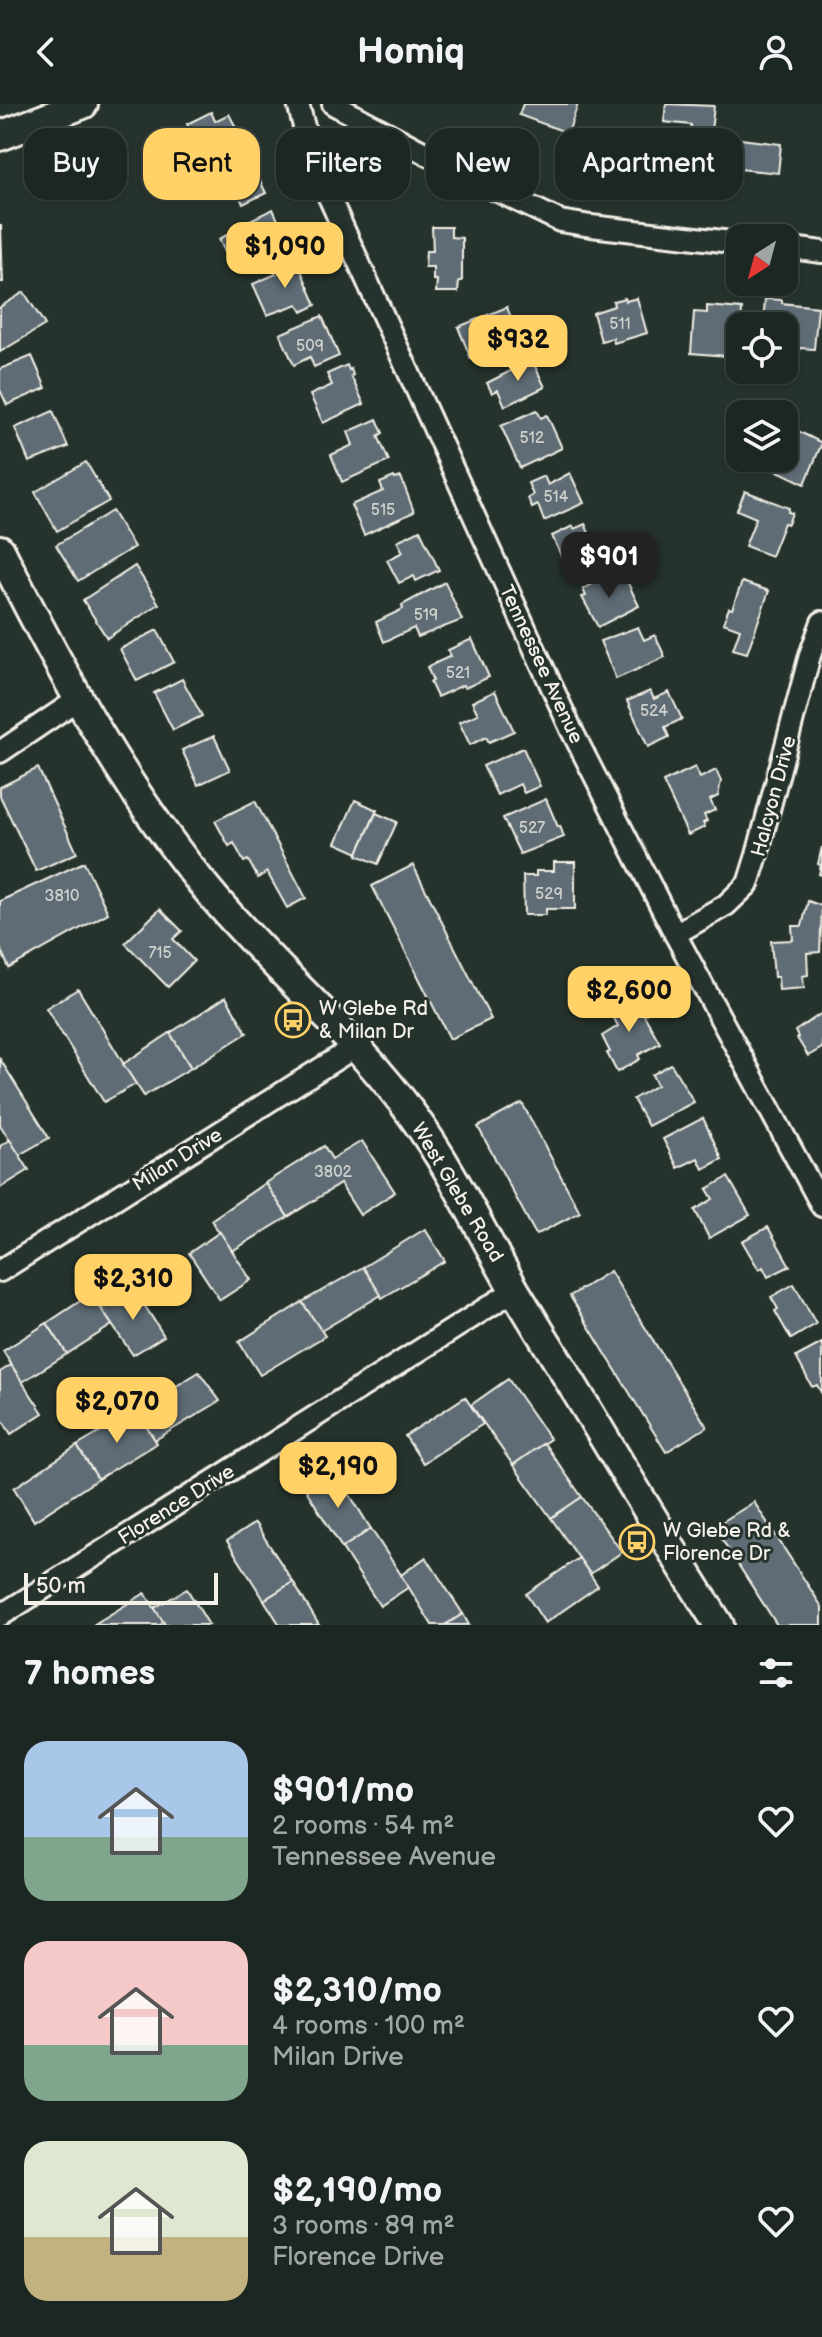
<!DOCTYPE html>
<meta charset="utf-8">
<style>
body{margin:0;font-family:"Balsamiq Sans",sans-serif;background:#252e2a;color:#f1f3f6;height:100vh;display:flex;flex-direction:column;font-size:30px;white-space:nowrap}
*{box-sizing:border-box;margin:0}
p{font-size:26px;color:#a0a5a5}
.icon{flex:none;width:44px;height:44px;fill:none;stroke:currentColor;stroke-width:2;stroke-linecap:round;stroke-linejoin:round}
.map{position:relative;height:1521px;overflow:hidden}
.panel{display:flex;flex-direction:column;background:#1c2622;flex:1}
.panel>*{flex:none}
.top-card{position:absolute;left:24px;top:24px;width:774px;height:72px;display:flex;gap:16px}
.needle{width:52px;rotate:216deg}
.fabs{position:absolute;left:726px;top:120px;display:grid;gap:16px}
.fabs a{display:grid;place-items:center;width:72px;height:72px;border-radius:16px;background:#1c2622;box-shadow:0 2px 6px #0004,0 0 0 2px #3a4340;font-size:40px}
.scale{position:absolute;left:24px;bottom:20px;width:194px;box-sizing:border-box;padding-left:8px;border:4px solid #f4f1e8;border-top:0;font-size:22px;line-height:28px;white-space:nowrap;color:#f4f1e8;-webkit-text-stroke:6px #26332d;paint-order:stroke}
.price{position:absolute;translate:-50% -68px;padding:0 18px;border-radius:16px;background:#ffd166;color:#111;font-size:26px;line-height:52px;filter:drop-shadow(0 2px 4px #0008)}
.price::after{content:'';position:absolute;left:50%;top:48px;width:24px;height:18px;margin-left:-12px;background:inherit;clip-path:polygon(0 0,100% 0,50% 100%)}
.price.selected{background:#222;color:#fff}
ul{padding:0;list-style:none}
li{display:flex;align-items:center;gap:24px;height:200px;padding:0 24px}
li span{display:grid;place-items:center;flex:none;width:224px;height:160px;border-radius:24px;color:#555}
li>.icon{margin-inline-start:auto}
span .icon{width:96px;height:96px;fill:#fffc;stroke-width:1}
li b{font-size:34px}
h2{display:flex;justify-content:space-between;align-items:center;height:96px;padding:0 24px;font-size:34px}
.tag{padding:0 28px;border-radius:24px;background:#1c2622;box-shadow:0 2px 6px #0004,0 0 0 2px #3a4340;font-size:28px;line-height:72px}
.tag.selected{background:#ffd166;color:#111}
header{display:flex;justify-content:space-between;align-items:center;height:104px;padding:0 24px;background:#1c2622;font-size:36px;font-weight:700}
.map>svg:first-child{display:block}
.building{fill:#5e6c75;stroke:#f4f1e8;stroke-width:2}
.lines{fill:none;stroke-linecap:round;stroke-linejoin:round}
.street-casing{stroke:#f4f1e8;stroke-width:26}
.secondary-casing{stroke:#f4f1e8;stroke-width:34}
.street{stroke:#26332d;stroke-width:20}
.secondary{stroke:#26332d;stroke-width:28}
.labels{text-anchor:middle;stroke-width:6;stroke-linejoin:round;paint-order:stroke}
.number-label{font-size:16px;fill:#ced0cb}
.street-label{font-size:20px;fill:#f4f1e8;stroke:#26332d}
.poi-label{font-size:20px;fill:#f4f1e8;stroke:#26332d;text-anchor:start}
</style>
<header><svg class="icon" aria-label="back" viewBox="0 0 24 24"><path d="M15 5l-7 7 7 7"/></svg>Homiq<svg class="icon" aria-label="person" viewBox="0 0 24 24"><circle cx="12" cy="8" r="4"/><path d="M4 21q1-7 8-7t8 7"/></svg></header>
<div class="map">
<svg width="822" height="1521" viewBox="0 0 822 1521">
<rect width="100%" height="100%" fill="#26332d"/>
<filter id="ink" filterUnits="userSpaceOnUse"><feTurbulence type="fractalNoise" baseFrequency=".0125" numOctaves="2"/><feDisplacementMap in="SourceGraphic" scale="16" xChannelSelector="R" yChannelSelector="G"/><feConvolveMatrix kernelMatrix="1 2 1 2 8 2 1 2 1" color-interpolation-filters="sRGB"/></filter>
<g filter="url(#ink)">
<!-- building -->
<g class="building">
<path d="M523 0H578L568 29 519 11Z"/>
<path d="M666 0 714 2 710 35 690 32 691 21 664 18Z"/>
<path d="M211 8 215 17 229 10 242 35 189 60 183 47 190 43 188 37 194 34 187 20Z"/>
<path d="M724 33 781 40 778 69 721 63Z"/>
<path d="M246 48 266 89 243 100 239 91 232 94 220 69 234 62 231 55Z"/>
<path d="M273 105 290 143 261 156 259 152 234 167 219 135 237 126 240 132 248 128 244 119Z"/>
<path d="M0 122H1L3 178H0Z"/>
<path d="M432 123H451V133L462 134V177H459L458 188H436L437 176H433V163H425L426 147H433Z"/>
<path d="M297 157 316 201 302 208 298 200 267 211 253 180 276 170 274 167Z"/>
<path d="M24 188 45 221 0 248V203Z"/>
<path d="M625 194 626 197 637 194 647 229 614 239 613 234 601 237 593 209 614 202 613 197Z"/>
<path d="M765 195 782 196V199L818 203 814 245 800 244 798 257 784 256V222L763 221Z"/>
<path d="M707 202 742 205 739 253 691 249 694 208 707 209Z"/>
<path d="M507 203 513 219 519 217 525 233 471 255 458 223Z"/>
<path d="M322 212 339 252 314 263 310 253 294 261 280 230Z"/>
<path d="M32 252 46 284 7 301 0 286V265Z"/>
<path d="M532 256 545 283 505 302 498 286 492 289 487 279Z"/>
<path d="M347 261 349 266 351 265 353 271 351 272 364 300 323 319 310 291 332 281 327 270Z"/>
<path d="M537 306 541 314 547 311 562 344 520 364 501 322Z"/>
<path d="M53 307 68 343 29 358 15 324Z"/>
<path d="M377 315 383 329 378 332 389 357 342 378 331 351 353 341 348 328Z"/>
<path d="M784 320 822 339 805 380 761 359 764 354H784Z"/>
<path d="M86 358 109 397 57 427 35 388Z"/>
<path d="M570 369 584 399 544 417 538 401 532 404 528 394 533 391 528 379 544 372 548 381Z"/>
<path d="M394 373 395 375 401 373 414 408 364 431 351 401 383 387 380 379Z"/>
<path d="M745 387 789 404 788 408 792 409 788 420 784 419 771 452 745 442 756 414 737 406Z"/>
<path d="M112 407 134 443 78 477 56 441Z"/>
<path d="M585 420 594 440 582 446 589 462 570 471 552 432 573 422 574 425Z"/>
<path d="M420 426 439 466 416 477 414 472 399 479 387 456 403 448 397 437Z"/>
<path d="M135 462 159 500 107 534 83 496Z"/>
<path d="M625 473 639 502 598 523 582 493 586 492 583 485 604 474 608 482Z"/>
<path d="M445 478 462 516 418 533 414 524 384 538 376 518 403 505 402 501Z"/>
<path d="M742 478 769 487 747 549 733 545 740 525 723 519 729 504 732 505Z"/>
<path d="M638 523 644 536 655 531 665 553 616 575 600 537Z"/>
<path d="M157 526 174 558 137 577 120 545Z"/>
<path d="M472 535 489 573 465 584 463 581 437 593 430 578 433 577 427 563 451 552 448 546Z"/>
<path d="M182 575 202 612 173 626 154 589Z"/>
<path d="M495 587 514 627 489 638 486 633 470 641 459 618 478 610 472 598Z"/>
<path d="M650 587 654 595 669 588 682 615 665 623 669 633 648 643 627 597Z"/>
<path d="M214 632 230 666 198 681 182 646Z"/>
<path d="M523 644 540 682 524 689 520 680 497 691 483 662Z"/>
<path d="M695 663 700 674 716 666 721 677 718 692 710 696 715 706 704 711 707 717 703 719 705 723 688 731 663 678Z"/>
<path d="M38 664 77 749 36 767 0 692V683Z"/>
<path d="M546 695 558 723 560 722 564 733 520 750 503 714Z"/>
<path d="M355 696 377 706 358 749 336 739Z"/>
<path d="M255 697 306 794 287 804 267 768 258 774 248 756 244 758 234 739 229 742 215 717Z"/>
<path d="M376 709 397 718 378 760 357 751Z"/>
<path d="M822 743V771L819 770 821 761 818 760Z"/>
<path d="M84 758 108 809 9 864 0 844V797Z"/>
<path d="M554 758H575V805H546V811H524L523 772H536V767H554Z"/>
<path d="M413 761 491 915 450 935 372 782Z"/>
<path d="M808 797 822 802 820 848 807 849 808 871 803 872 804 884 779 886 778 873H774L771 837 793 836 792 822H802Z"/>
<path d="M160 805 182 827 173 835 194 857 168 883 125 839Z"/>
<path d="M78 885 136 980 104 998 46 904Z"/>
<path d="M633 891 638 899 643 896 649 908 644 911 660 939 638 951 640 955 617 968 607 949 610 948 602 932 618 922 609 905Z"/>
<path d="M226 893 247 929 191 964 170 929Z"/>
<path d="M822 909V944L808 952 797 934 798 933 795 927Z"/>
<path d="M170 929 191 964 144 992 123 960Z"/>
<path d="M0 955 49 1034 19 1051 0 1021Z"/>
<path d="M671 960 694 998 648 1022 633 995 657 981 652 971Z"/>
<path d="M522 999 580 1108 536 1131 478 1023Z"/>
<path d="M703 1014 722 1055 703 1065 698 1054 678 1064 663 1035Z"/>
<path d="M10 1036 29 1066 0 1084V1042Z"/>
<path d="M362 1037 395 1088 360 1111 340 1080 288 1113 265 1079 324 1042 332 1055Z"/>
<path d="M728 1073 750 1111 709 1134 695 1106 713 1095 707 1085Z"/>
<path d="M265 1079 288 1113 232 1147 211 1116Z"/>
<path d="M768 1123 790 1162 768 1173 763 1163 759 1166 742 1137Z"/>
<path d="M425 1125 445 1157 382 1194 363 1163Z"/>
<path d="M220 1128 251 1176 220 1196 189 1149Z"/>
<path d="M363 1163 381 1191 321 1227 302 1198Z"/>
<path d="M610 1167 707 1323 666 1348 570 1192Z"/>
<path d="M794 1180 816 1220 791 1235 775 1207 778 1205 771 1193Z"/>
<path d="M134 1185 164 1232 133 1251 101 1205Z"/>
<path d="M91 1190 112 1221 67 1250 47 1219Z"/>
<path d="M302 1198 325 1232 260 1271 239 1238Z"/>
<path d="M47 1219 67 1250 22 1278 3 1247Z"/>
<path d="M822 1239V1290L817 1281 812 1283 796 1253Z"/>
<path d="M11 1261 43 1309 11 1330 0 1312V1268Z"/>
<path d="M199 1268 220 1297 155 1336 136 1307Z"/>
<path d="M508 1275 550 1335 513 1361 471 1301Z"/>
<path d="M465 1293 483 1320 423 1359 405 1332Z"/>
<path d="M136 1307 157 1339 98 1375 77 1342Z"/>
<path d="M544 1339 582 1393 551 1414 513 1361Z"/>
<path d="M77 1342 98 1375 34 1417 14 1384Z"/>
<path d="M335 1367 371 1425 342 1444 306 1386Z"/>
<path d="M582 1393 622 1448 590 1470 551 1414Z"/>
<path d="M754 1398 822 1503V1521H777L714 1423Z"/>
<path d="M255 1419 293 1478 264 1496 227 1437Z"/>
<path d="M371 1425 409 1483 380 1502 342 1444Z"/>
<path d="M426 1453 463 1510 445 1521H432L401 1471Z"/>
<path d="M579 1454 598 1482 545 1519 526 1490Z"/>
<path d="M293 1478 319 1521H280L264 1496Z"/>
<path d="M187 1485 209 1521H165L154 1504Z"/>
<path d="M145 1489 164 1519 160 1521H93Z"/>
<path d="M463 1510 469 1521H445Z"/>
</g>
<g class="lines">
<!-- street casing -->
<g class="street-casing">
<g id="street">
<path d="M298 0 314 60 571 625 675 830 822 1102"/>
<path d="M333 0 477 77 560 117 591 122 740 139"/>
<path d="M784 143 822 148"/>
<path d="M0 648 80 594"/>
<path d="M675 830 726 801 748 780 757 751 810 551 822 518"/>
<path d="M0 1167 355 943"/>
<path d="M0 1512 515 1186"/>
</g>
</g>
<!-- secondary casing -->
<g class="secondary-casing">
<g id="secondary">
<path d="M0 32 83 0"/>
<path d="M0 446C60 566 125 687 211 790 275 867 355 931 413 1012 453 1067 481 1128 515 1187 544 1235 574 1283 603 1332 641 1395 679 1459 719 1521"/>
</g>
</g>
<!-- street -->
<use href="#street" class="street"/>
<!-- secondary -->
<use href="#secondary" class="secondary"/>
</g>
</g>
<!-- icons -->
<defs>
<g id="bus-ring" transform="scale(1.8)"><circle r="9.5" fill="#26332d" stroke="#ffd166" stroke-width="1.5"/><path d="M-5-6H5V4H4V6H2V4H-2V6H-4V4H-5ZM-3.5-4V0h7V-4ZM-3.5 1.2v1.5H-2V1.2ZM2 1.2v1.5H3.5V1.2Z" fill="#ffd166"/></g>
</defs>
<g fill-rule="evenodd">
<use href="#bus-ring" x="293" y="916"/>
<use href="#bus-ring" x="637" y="1438"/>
</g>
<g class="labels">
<!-- number labels -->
<g class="number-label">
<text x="620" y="225">511</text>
<text x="310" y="247">509</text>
<text x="532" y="339">512</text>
<text x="556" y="398">514</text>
<text x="383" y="411">515</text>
<text x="426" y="516">519</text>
<text x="458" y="574">521</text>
<text x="654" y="612">524</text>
<text x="532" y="729">527</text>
<text x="549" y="795">529</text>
<text x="62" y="797">3810</text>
<text x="160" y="854">715</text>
<text x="333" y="1073">3802</text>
</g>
<!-- street labels -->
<g class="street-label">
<text transform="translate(542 560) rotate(65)" y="7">Tennessee Avenue</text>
<text transform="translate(773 692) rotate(-75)" y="7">Halcyon Drive</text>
<text transform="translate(177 1055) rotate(-32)" y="7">Milan Drive</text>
<text transform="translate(458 1088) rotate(59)" y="7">West Glebe Road</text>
<text transform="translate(176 1400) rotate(-32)" y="7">Florence Drive</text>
</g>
<!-- poi labels -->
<g class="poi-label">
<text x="319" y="911">W Glebe Rd<tspan x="319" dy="23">&amp; Milan Dr</tspan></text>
<text x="663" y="1433">W Glebe Rd &amp;<tspan x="663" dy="23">Florence Dr</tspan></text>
</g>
</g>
</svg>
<div class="fabs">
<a><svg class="needle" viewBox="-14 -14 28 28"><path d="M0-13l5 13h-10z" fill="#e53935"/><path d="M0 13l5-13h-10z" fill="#a0a5a5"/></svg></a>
<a><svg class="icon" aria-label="locate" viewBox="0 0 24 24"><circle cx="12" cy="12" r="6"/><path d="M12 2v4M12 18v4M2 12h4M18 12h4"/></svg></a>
<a><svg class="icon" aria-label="layers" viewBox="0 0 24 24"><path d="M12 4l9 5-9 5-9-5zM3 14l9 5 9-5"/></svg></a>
</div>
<div class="scale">50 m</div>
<b class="price" style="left:285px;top:186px">$1,090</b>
<b class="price" style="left:518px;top:279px">$932</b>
<b class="price selected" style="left:609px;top:496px">$901</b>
<b class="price" style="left:629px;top:930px">$2,600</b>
<b class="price" style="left:133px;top:1218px">$2,310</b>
<b class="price" style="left:117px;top:1341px">$2,070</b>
<b class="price" style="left:338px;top:1406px">$2,190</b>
<div class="top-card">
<a class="tag">Buy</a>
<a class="tag selected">Rent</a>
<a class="tag">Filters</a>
<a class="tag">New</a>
<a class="tag">Apartment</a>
</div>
</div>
<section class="panel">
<h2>7 homes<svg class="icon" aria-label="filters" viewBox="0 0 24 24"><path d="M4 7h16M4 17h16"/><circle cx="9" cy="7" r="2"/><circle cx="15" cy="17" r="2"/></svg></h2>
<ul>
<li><span style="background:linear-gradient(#a9c7e8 60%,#7fa58c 0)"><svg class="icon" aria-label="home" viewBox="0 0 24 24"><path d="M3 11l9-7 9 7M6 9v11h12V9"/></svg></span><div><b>$901/mo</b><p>2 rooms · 54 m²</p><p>Tennessee Avenue</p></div><svg class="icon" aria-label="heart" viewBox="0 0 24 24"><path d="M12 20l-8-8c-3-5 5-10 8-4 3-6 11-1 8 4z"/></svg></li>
<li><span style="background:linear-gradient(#f6c9c9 65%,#7fa58c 0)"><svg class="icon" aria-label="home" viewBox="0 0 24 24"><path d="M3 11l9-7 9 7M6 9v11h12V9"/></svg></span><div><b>$2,310/mo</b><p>4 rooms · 100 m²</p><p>Milan Drive</p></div><svg class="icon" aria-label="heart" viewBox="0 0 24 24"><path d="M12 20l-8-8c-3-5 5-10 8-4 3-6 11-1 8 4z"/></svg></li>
<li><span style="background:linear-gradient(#dfe7d0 60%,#c2b280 0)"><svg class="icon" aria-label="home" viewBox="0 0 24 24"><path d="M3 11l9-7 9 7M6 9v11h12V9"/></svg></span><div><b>$2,190/mo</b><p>3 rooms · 89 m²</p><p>Florence Drive</p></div><svg class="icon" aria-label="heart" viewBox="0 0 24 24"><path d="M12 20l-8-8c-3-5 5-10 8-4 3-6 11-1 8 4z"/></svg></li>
</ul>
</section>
